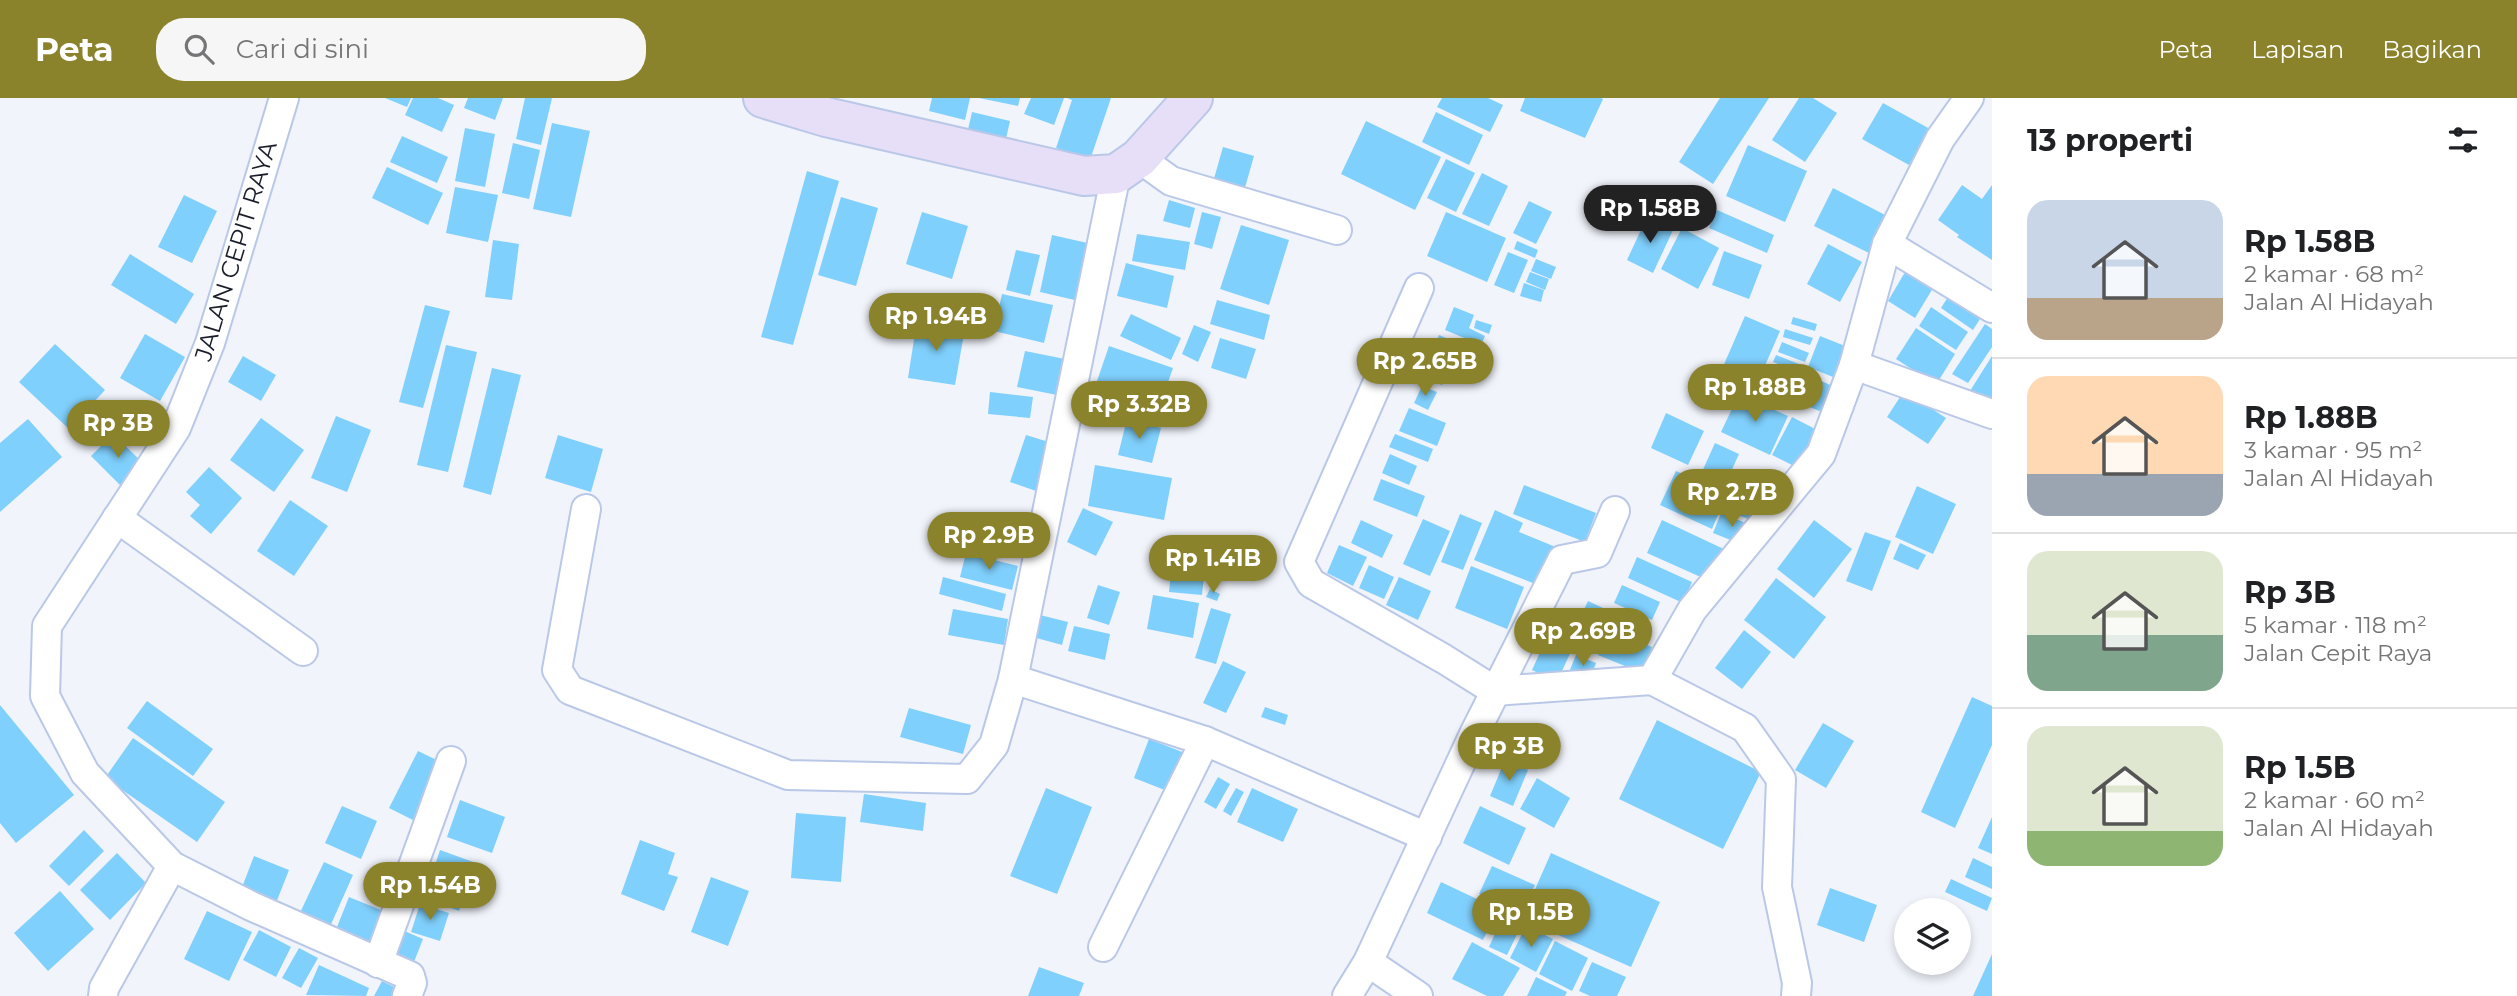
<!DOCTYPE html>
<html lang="id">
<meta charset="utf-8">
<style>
body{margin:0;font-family:Montserrat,sans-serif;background:#f6f6f6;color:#202124;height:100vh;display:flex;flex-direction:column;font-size:26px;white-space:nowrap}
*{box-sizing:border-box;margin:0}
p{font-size:23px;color:#757577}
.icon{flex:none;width:38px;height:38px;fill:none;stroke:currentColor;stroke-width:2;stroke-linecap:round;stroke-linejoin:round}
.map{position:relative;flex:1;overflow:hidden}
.drawer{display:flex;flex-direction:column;background:#fff;width:525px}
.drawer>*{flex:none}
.tools{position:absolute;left:1894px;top:800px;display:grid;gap:14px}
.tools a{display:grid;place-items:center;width:77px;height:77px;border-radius:50%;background:#fff;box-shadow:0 4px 10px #0003;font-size:35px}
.price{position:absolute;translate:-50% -60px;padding:0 16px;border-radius:24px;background:#8a832b;color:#fff;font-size:23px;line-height:46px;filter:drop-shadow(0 2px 4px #0008)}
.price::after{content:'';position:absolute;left:50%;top:42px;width:21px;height:16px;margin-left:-10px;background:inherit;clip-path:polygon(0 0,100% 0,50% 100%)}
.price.on{background:#222;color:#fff}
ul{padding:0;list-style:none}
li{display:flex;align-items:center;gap:21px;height:175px;padding:0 35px}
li+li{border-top:2px solid #e0e0e0}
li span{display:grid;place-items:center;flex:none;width:196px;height:140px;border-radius:21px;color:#555}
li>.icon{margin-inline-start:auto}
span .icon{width:84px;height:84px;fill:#fffc;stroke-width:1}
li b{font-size:30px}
h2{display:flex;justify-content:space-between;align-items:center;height:84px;padding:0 35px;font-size:30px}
header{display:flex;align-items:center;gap:42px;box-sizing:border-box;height:98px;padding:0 35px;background:#8a832b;color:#fff}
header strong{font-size:33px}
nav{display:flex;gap:38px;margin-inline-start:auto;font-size:24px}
.search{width:490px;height:63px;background:#f6f6f6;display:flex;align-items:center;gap:18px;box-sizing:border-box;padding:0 24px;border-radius:28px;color:#757577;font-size:26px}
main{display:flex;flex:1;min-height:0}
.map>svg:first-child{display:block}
.building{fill:#80d0fd}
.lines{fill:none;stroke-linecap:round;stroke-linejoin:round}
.street-casing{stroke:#bac8e8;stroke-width:32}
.secondary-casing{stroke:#bac8e8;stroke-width:42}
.street{stroke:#fff;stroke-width:28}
.secondary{stroke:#e7def8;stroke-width:38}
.labels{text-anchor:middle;stroke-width:5;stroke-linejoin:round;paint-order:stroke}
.street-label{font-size:24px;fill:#191e29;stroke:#fff}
</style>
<header>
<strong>Peta</strong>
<div class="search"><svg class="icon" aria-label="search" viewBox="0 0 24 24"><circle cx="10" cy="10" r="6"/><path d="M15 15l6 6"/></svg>Cari di sini</div>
<nav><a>Peta</a><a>Lapisan</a><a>Bagikan</a></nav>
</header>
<main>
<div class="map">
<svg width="1992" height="898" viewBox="0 0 1992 898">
<rect width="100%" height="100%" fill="#f1f4fb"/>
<!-- building -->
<g class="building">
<path d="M385 0H411L407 9Z"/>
<path d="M413 0H438L454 7 442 34 405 17Z"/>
<path d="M468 0H503L495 22 464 10Z"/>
<path d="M525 0H552L541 47 516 41Z"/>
<path d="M932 0H970L965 22 929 13Z"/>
<path d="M979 0H1020L1018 8Z"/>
<path d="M1031 0H1064L1054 27 1024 16Z"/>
<path d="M1067 0H1111L1090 62 1056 50 1072 2Z"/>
<path d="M1442 0H1488L1503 7 1490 34 1437 9Z"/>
<path d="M1525 0H1601L1603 1 1585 40 1520 13Z"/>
<path d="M1720 0H1769L1713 86 1679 64Z"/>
<path d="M1799 0H1813L1837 15 1805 64 1772 42Z"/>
<path d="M1883 5 1930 31 1909 67 1862 41Z"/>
<path d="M972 14 1010 23 1005 45 967 36Z"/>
<path d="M1436 14 1483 37 1469 67 1422 44Z"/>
<path d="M1366 23 1441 59 1415 112 1341 76Z"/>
<path d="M552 25 590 33 571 119 533 111Z"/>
<path d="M465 30 495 36 485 89 455 83Z"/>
<path d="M402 38 448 59 437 85 390 64Z"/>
<path d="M513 45 540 52 529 101 502 95Z"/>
<path d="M1748 47 1807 73 1785 124 1726 98Z"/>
<path d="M1223 49 1254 58 1242 100 1211 91Z"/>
<path d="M1446 61 1475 75 1456 114 1427 100Z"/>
<path d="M387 69 443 95 428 127 372 100Z"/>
<path d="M807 73 839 83 793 247 761 239Z"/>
<path d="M1482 75 1508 88 1489 128 1462 116Z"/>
<path d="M1962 87 1982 101 1992 87V162L1957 139 1959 137 1938 122Z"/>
<path d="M455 89 498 97 488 144 446 135Z"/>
<path d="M1833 90 1891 120 1873 157 1814 128Z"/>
<path d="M184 97 217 113 192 165 158 149Z"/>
<path d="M841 99 878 110 856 188 818 177Z"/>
<path d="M1169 102 1195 110 1190 130 1163 123Z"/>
<path d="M1529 103 1552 114 1536 146 1513 135Z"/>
<path d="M1717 112 1774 137 1767 155 1709 130Z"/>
<path d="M922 114 968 128 952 181 906 166Z"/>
<path d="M1202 114 1221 119 1212 151 1194 146Z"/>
<path d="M1446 114 1506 140 1487 184 1427 158Z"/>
<path d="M1647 119 1673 132 1653 175 1627 162Z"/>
<path d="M1241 127 1289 142 1269 207 1220 191Z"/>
<path d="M1682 130 1719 150 1698 191 1661 171Z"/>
<path d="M1137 136 1190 144 1185 172 1132 163Z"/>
<path d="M1052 137 1092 146 1079 203 1040 194Z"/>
<path d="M493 142 519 146 512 202 485 199Z"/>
<path d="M1517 143 1538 152 1535 160 1514 151Z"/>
<path d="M1828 146 1862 164 1840 204 1807 186Z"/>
<path d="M1016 152 1040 157 1030 198 1006 192Z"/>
<path d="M1724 153 1762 167 1749 201 1712 187Z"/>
<path d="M1508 154 1528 162 1514 195 1494 187Z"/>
<path d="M130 156 194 196 176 226 111 187Z"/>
<path d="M1536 161 1556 169 1551 181 1531 173Z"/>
<path d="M1126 165 1174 178 1167 210 1117 198Z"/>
<path d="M1908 169 1936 185 1915 220 1888 203Z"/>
<path d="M1530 174 1549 181 1545 192 1526 184Z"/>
<path d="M1524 185 1544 192 1541 204 1520 198Z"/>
<path d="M1953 191 1985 213 1973 232 1941 210Z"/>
<path d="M1002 196 1053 207 1044 245 994 233Z"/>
<path d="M1217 202 1270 217 1264 242 1210 226Z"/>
<path d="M425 207 450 213 423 310 399 304Z"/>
<path d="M1454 209 1474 217 1469 230 1485 238 1481 247 1445 232Z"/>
<path d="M1931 209 1968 234 1956 252 1919 228Z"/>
<path d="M1131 216 1181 240 1171 262 1120 238Z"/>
<path d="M1745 218 1780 233 1757 286 1722 271Z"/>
<path d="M1793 219 1817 226 1815 233 1791 226Z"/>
<path d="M917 222 965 230 955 287 908 280Z"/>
<path d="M1476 222 1492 227 1489 236 1474 230Z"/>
<path d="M1985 226 1992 231V249L1968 285 1952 276Z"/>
<path d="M1194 227 1211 234 1198 264 1182 256Z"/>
<path d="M1916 230 1955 256 1936 287 1896 261Z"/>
<path d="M1785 231 1813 240 1810 247 1783 239Z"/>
<path d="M145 236 185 259 160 303 120 280Z"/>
<path d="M1439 237 1458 245 1451 263 1432 255Z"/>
<path d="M1820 238 1855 252 1843 283 1808 269Z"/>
<path d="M1220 240 1256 251 1246 281 1211 270Z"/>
<path d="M1782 244 1809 255 1805 264 1778 254Z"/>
<path d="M55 246 105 292 69 331 19 284Z"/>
<path d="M446 247 477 254 448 374 417 367Z"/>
<path d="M1109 248 1173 270 1160 307 1096 286Z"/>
<path d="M1025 253 1065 261 1057 297 1017 289Z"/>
<path d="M1776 257 1804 268 1802 275 1773 264Z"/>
<path d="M243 258 276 277 261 303 228 284Z"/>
<path d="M1992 258V307L1970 293Z"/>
<path d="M1429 262 1449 270 1442 287 1422 279Z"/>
<path d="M1779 269 1807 280 1804 287 1776 277Z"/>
<path d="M492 270 521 277 491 397 463 389Z"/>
<path d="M1812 279 1842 292 1832 318 1802 306Z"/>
<path d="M1422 288 1437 294 1428 312 1414 305Z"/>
<path d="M1904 293 1946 320 1928 346 1887 319Z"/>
<path d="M990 294 1033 299 1030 320 988 316Z"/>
<path d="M1739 296 1788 318 1770 357 1721 334Z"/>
<path d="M1409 310 1446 325 1437 348 1399 333Z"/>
<path d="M1666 315 1704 333 1688 367 1651 350Z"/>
<path d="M336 318 371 332 347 394 311 380Z"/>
<path d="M1792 319 1821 334 1802 372 1772 357Z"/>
<path d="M261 320 304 352 274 394 230 362Z"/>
<path d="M28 321 62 359 0 414V345Z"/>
<path d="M1127 321 1161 330 1152 365 1118 357Z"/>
<path d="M113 336 144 366 122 389 91 358Z"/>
<path d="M1395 336 1433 351 1428 364 1389 349Z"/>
<path d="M558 337 603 351 591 394 545 380Z"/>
<path d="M1026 337 1052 345 1036 393 1010 384Z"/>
<path d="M1715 345 1739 356 1725 387 1701 376Z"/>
<path d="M1390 356 1417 368 1409 387 1382 375Z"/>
<path d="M1095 367 1172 380 1164 422 1088 408Z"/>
<path d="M209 369 242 400 211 436 190 418 200 407 186 394Z"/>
<path d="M1676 373 1727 396 1712 431 1660 407Z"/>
<path d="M1381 381 1425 398 1417 419 1373 402Z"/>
<path d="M1524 387 1596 415 1585 444 1513 416Z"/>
<path d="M1917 388 1956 406 1933 456 1895 439Z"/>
<path d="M1737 390 1768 403 1759 425 1728 413Z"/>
<path d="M290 402 328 428 294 478 257 453Z"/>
<path d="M1083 410 1113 424 1096 458 1067 444Z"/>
<path d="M1495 412 1523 425 1519 434 1558 450 1543 489 1474 462Z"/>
<path d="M1721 415 1751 427 1743 447 1713 435Z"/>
<path d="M1460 416 1482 425 1463 472 1441 464Z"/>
<path d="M1423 421 1450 433 1430 478 1403 466Z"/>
<path d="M1361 422 1393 437 1382 460 1351 445Z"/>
<path d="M1662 422 1728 453 1714 485 1647 455Z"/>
<path d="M1814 422 1852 451 1814 500 1777 471Z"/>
<path d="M1865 434 1891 443 1872 493 1846 483Z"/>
<path d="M1900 445 1926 457 1918 472 1893 461Z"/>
<path d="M1339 447 1367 459 1353 488 1327 475Z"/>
<path d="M966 455 1018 468 1012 492 960 479Z"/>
<path d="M1637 459 1692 484 1683 505 1628 480Z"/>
<path d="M1369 467 1394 479 1384 501 1359 490Z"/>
<path d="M1471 468 1524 489 1507 531 1455 510Z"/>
<path d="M1171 473 1204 477 1202 497 1169 494Z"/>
<path d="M943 479 1006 496 1002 513 939 496Z"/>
<path d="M1399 479 1431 493 1418 522 1386 507Z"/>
<path d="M1776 480 1826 519 1794 561 1744 522Z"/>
<path d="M1098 487 1120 494 1109 527 1087 520Z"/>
<path d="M1622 487 1660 504 1652 522 1614 505Z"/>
<path d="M1210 491 1220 496 1217 503 1206 499Z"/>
<path d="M1153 497 1199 505 1193 540 1147 531Z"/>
<path d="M1588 503 1603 510 1584 550 1569 544Z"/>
<path d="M1211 510 1231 516 1216 566 1195 560Z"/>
<path d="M953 511 1008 521 1004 547 948 537Z"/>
<path d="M1617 512 1640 523 1632 541 1652 549 1642 575 1598 557Z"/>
<path d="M1040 517 1068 524 1062 547 1033 539Z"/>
<path d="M1074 528 1110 536 1105 562 1068 553Z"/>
<path d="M1744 532 1771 554 1742 591 1715 570Z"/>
<path d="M1548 537 1573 549 1557 584 1532 572Z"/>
<path d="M1576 557 1596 565 1590 582 1569 574Z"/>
<path d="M1223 563 1246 574 1226 615 1203 605Z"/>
<path d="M1972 599 1992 608V647L1955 730 1921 714Z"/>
<path d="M147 603 213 651 193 678 127 630Z"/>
<path d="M0 607 74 697 16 745 0 725Z"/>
<path d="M1265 609 1288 617 1285 627 1261 619Z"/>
<path d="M909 610 971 627 963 656 900 639Z"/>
<path d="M1657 622 1761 674 1723 751 1619 701Z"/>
<path d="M1823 625 1854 643 1826 690 1795 672Z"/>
<path d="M133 640 225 704 197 744 105 680Z"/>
<path d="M1149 641 1190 657 1175 696 1134 680Z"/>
<path d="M418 653 445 666 417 724 389 710Z"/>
<path d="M1505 662 1528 672 1513 708 1490 698Z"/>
<path d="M1218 679 1230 686 1216 711 1204 704Z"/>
<path d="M1537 680 1570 700 1554 730 1520 711Z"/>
<path d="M1046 690 1092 709 1057 796 1010 778Z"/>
<path d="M1236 690 1244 694 1231 718 1223 713Z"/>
<path d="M1252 690 1298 711 1283 744 1237 724Z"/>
<path d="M864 696 926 705 923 733 860 724Z"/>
<path d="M460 702 505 719 492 755 447 739Z"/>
<path d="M342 708 377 723 361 761 325 745Z"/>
<path d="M1480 708 1526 730 1509 767 1463 745Z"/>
<path d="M796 715 846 719 841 784 791 780Z"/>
<path d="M1992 719V756L1978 750Z"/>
<path d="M84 732 104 753 69 788 49 768Z"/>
<path d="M640 742 675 755 668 776 678 779 664 813 621 796Z"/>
<path d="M440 752 476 765 459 813 424 800Z"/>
<path d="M117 755 146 785 110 822 80 792Z"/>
<path d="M1551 755 1660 804 1631 869 1522 821Z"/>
<path d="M254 758 289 772 276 805 241 792Z"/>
<path d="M1973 760 1992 769V791L1965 779Z"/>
<path d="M324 764 353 777 328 833 298 819Z"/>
<path d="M1492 768 1535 787 1522 816 1479 796Z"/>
<path d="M711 779 749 793 728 848 691 834Z"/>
<path d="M1951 781 1992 800 1987 813 1945 794Z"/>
<path d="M1441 784 1498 811 1483 842 1427 815Z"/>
<path d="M1830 790 1877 807 1864 844 1817 827Z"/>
<path d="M60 793 94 831 48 873 14 835Z"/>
<path d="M349 799 388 815 374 850 335 834Z"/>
<path d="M420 806 449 815 440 843 411 834Z"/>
<path d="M207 813 252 834 229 883 184 861Z"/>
<path d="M1503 818 1522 826 1507 857 1489 849Z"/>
<path d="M1526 828 1553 841 1536 874 1510 860Z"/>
<path d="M259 832 291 849 276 879 243 862Z"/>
<path d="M402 832 423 841 410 874 389 865Z"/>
<path d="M1555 843 1588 860 1572 893 1539 876Z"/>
<path d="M1472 844 1520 870 1503 898H1487L1452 881Z"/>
<path d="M299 850 318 860 301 890 282 880Z"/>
<path d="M1992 856V898H1973Z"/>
<path d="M1592 864 1626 879 1617 898H1590L1579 893Z"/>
<path d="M319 867 369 890 366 898 306 897Z"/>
<path d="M1039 869 1084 885 1079 898H1028Z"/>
<path d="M1536 879 1567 894 1565 898H1527Z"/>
<path d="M382 883 406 895 404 898H374Z"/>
</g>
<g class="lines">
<!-- street casing -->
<g class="street-casing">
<g id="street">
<path d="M284 0 210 245 176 330 47 528 45 598 85 675 172 768 251 808 410 878 412 885 407 898"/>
<path d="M1139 60 1171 83 1337 132"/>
<path d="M1887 146 1992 210"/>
<path d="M1419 190 1299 464 1311 485 1444 561 1495 593"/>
<path d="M1854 267 1992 316"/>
<path d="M586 411 557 572 570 592 788 677 967 681 994 647 1013 581 1116 76"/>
<path d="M117 420 303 553"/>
<path d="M1013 581 1205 643"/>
<path d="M1652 582 1745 630 1781 681 1777 789 1797 885 1796 898"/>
<path d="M1495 593 1652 582 1692 512 1821 356 1854 267 1887 146 1940 41 1969 0"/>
<path d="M1103 849 1205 643 1427 739"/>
<path d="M1368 864 1418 898"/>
<path d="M378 865 451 663"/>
<path d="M103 898 104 890 172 768"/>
<path d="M1347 898 1368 864 1475 634 1562 462 1597 455 1615 413"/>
</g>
</g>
<!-- secondary casing -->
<g class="secondary-casing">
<path id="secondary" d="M763 0 826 19 1084 78 1116 76 1139 60 1193 0"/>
</g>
<!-- street -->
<use href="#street" class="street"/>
<!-- secondary -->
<use href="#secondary" class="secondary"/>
</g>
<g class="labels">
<!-- street labels -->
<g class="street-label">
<text transform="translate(236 153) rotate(-73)" y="8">JALAN CEPIT RAYA</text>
</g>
</g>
</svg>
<div class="tools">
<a><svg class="icon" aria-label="layers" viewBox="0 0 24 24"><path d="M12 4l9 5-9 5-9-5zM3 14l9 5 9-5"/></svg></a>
</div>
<b class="price on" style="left:1650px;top:147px">Rp 1.58B</b>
<b class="price" style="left:936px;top:255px">Rp 1.94B</b>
<b class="price" style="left:1425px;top:300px">Rp 2.65B</b>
<b class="price" style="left:1755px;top:326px">Rp 1.88B</b>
<b class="price" style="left:1139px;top:343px">Rp 3.32B</b>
<b class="price" style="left:118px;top:362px">Rp 3B</b>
<b class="price" style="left:1732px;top:431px">Rp 2.7B</b>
<b class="price" style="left:989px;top:474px">Rp 2.9B</b>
<b class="price" style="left:1213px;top:497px">Rp 1.41B</b>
<b class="price" style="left:1583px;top:570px">Rp 2.69B</b>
<b class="price" style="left:1509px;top:685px">Rp 3B</b>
<b class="price" style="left:430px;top:824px">Rp 1.54B</b>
<b class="price" style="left:1531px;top:851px">Rp 1.5B</b>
</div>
<section class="drawer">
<h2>13 properti<svg class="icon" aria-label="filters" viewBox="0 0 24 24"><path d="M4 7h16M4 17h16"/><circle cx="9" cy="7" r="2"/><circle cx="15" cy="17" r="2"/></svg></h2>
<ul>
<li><span style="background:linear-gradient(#c9d6e8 70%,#b9a48a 0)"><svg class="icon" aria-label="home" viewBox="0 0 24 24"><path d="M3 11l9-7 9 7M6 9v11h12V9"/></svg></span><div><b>Rp 1.58B</b><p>2 kamar · 68 m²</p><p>Jalan Al Hidayah</p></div></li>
<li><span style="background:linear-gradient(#ffd9b3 70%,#9aa5b1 0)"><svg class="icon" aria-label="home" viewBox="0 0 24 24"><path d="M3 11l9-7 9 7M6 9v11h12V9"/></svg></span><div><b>Rp 1.88B</b><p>3 kamar · 95 m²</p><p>Jalan Al Hidayah</p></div></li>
<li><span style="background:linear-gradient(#dfe7d0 60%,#7fa58c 0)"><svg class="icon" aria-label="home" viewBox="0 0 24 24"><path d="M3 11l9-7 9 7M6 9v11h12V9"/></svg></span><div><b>Rp 3B</b><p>5 kamar · 118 m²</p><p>Jalan Cepit Raya</p></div></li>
<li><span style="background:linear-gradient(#dfe7d0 75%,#8fb573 0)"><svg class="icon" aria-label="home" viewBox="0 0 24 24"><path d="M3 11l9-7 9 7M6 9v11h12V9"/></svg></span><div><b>Rp 1.5B</b><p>2 kamar · 60 m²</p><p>Jalan Al Hidayah</p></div></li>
</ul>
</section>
</main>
